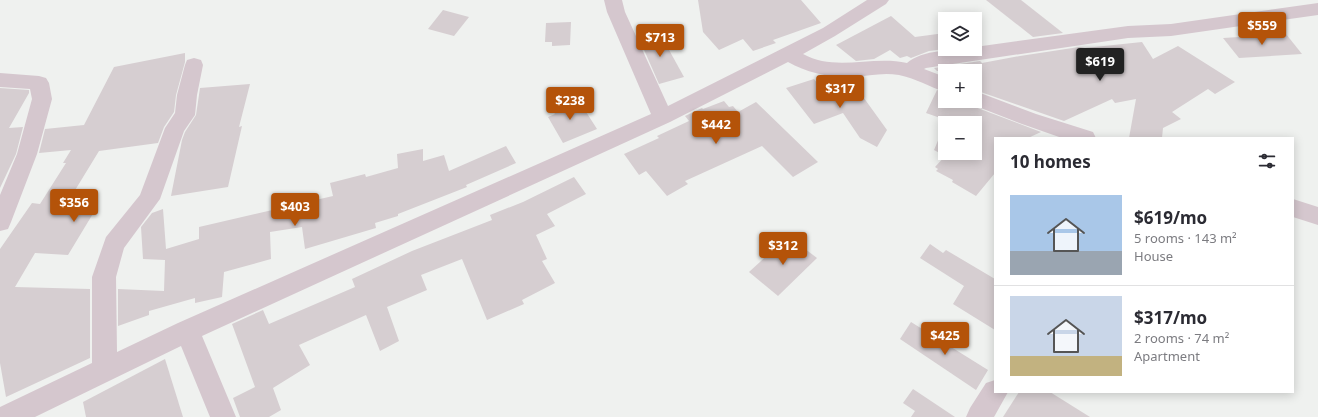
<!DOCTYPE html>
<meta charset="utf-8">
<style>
body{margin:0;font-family:"Noto Sans",sans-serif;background:#f2f2f3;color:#2b2b33;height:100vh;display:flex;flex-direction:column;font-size:15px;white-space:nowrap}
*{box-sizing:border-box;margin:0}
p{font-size:13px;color:#7c7c81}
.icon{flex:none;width:22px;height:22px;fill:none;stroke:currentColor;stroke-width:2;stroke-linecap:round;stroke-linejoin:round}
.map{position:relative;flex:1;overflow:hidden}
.side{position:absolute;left:994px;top:137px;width:300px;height:256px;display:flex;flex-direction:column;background:#fff;border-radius:0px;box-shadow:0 2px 10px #0003}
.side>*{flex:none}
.controls{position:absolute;left:938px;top:12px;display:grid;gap:8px}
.controls a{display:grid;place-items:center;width:44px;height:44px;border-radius:0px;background:#fff;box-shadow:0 2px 10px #0003;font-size:20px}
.price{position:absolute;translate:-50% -34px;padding:0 9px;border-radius:4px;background:#b45309;color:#fff;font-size:13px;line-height:26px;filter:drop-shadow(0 1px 2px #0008)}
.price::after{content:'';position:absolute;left:50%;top:24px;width:12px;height:9px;margin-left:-6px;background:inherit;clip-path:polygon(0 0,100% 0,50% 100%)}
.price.selected{background:#222;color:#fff}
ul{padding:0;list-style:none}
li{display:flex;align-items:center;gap:12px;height:100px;padding:0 16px}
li+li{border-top:1px solid #e1e1e2}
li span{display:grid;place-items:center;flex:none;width:112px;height:80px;border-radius:0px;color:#555}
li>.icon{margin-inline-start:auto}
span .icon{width:48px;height:48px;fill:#fffc;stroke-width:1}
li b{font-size:17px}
h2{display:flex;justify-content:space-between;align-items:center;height:48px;padding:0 16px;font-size:17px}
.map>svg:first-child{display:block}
.building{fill:#d6ced1}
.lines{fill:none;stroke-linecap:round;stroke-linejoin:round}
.minor{fill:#d5c7ce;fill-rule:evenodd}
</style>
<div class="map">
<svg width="1318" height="417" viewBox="0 0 1318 417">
<rect width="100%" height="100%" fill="#eff1ef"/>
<!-- building -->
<g class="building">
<path d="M698 0H801L821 23 773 40 776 43 753 51 743 39 719 50 703 32Z"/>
<path d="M986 0H1021L1063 33 1033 37Z"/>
<path d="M443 10 469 17 454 36 428 29Z"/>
<path d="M891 16 915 37 945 33V49L929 51 911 58 907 56 900 58 890 50 874 59 856 61 836 45Z"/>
<path d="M571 22 570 45 552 46V42H545L546 23Z"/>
<path d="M658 30 684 77 659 84 638 36Z"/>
<path d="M1286 34 1302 54 1239 58 1223 38Z"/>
<path d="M1142 42 1153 59 1178 46 1235 82 1215 94 1208 89 1172 112 1181 119 1163 128 1162 138H1129L1136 99 1115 103 1112 99 1064 121 975 90V71H937L934 68 980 61 982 63 1020 56 1079 47 1085 48Z"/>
<path d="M185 53V62L176 95 174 112 164 127 158 143 99 151 66 205 97 207 68 255 35 253 15 287 90 289V358L6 397 0 363V249L32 203 40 204 66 163H63L71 150 39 153 45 129 84 125 114 67Z"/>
<path d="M814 79 827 96 856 87 887 130 877 147 860 138 843 113 814 124 786 88Z"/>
<path d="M250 84 239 127 242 126 228 187 171 196 182 140 185 132 196 115 200 88Z"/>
<path d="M0 88 29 90V93L9 128 23 127 16 154 0 188Z"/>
<path d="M937 90 945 93V101H966L967 104 1041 132 1028 138H995V173L976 196 952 182 953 180 936 171 938 169 935 167 945 156 934 150 945 124V153H975V123H945L946 120 926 113Z"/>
<path d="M566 98 572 107 581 104 597 129 563 143 548 117 555 114 549 105Z"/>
<path d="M724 101 729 107 733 106 738 112 756 102 818 162 793 177 762 146 685 181 688 184 667 196 646 171 639 175 624 154 659 138 657 136 689 121 685 116 702 108 703 109Z"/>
<path d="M506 146 516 163 466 185 467 187 398 214V216L375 223 376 228 305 249 302 227 270 232 271 259 224 272 222 297 195 303V298L149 311V315L118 326V289L164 291 165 260 143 259 141 227 152 213 163 209 166 249 199 239V227L333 196 330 183 365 174 366 177 398 168 397 154 423 149V161L444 155 449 171Z"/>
<path d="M574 177 586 194 547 214 555 226 536 235 547 259 542 261 555 283 522 300 524 304 487 320 462 259 421 275 427 290 387 307 399 341 380 351 366 315 299 345 310 365 273 388 281 410 269 417H240L233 398 255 387 232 324 263 310 269 324 355 287 352 279 412 251 492 220 490 215 523 202Z"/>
<path d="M788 236 817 258 778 296 749 272Z"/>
<path d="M930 244 943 253 946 250 995 279V330L953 304 964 286 920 258Z"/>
<path d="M911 322 988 370 976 390 900 339Z"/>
<path d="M165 359 183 417H86L83 402Z"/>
<path d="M913 389 955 417H911L915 411 903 403Z"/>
<path d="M1019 392H1050L1090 417H1003Z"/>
</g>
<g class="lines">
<!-- minor -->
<g class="minor">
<path d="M604 0H622L625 12 668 106 823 28 867 0H889L886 4 835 36 803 54C835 72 873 55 907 63 921 50 956 49 975 49V47L1128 26 1171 24 1318 3V15L1171 36 1128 38 926 68 924 69 945 77V92C930 87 915 78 899 75 883 72 868 76 853 77 831 78 807 73 788 62L670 122 202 336 236 417H210L181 346 35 417H0V407L92 363V277L106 237 140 195 165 128 175 113 177 95 185 65 187 60 194 58 201 60 203 65 197 95 195 115 184 131 160 199 124 248 116 277 117 352 178 323 651 114 607 12Z"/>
<path d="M0 73 39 76 46 78 49 83 52 99 37 154 11 222 8 229 0 231V195L17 154 32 99 30 89 0 87Z"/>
<path d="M975 91 1036 114 1093 132 1096 138H1062L1022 124 968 103 967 101H975Z"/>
<path d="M1293 199 1318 207V225L1293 217Z"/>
<path d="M995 380V392H1008L994 417H966L970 408 986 383Z"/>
</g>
</g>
</svg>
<div class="controls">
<a><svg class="icon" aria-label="layers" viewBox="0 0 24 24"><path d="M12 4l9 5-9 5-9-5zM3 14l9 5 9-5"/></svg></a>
<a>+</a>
<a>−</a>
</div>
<b class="price" style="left:1262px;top:46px">$559</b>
<b class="price" style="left:660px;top:58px">$713</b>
<b class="price selected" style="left:1100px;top:82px">$619</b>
<b class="price" style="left:840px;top:109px">$317</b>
<b class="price" style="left:570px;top:121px">$238</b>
<b class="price" style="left:716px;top:145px">$442</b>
<b class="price" style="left:74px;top:223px">$356</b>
<b class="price" style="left:295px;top:227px">$403</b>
<b class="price" style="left:783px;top:266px">$312</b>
<b class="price" style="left:945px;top:356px">$425</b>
<section class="side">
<h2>10 homes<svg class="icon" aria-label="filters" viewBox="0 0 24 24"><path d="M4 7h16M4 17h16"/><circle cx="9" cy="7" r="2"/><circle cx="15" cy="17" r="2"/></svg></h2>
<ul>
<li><span style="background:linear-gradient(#a9c7e8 70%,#9aa5b1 0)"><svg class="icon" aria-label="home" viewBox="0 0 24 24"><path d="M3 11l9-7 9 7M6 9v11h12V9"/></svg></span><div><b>$619/mo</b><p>5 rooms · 143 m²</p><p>House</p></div></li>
<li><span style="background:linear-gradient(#c9d6e8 75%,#c2b280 0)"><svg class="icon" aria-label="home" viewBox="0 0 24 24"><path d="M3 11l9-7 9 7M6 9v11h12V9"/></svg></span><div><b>$317/mo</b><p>2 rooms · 74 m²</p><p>Apartment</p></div></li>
</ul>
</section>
</div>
